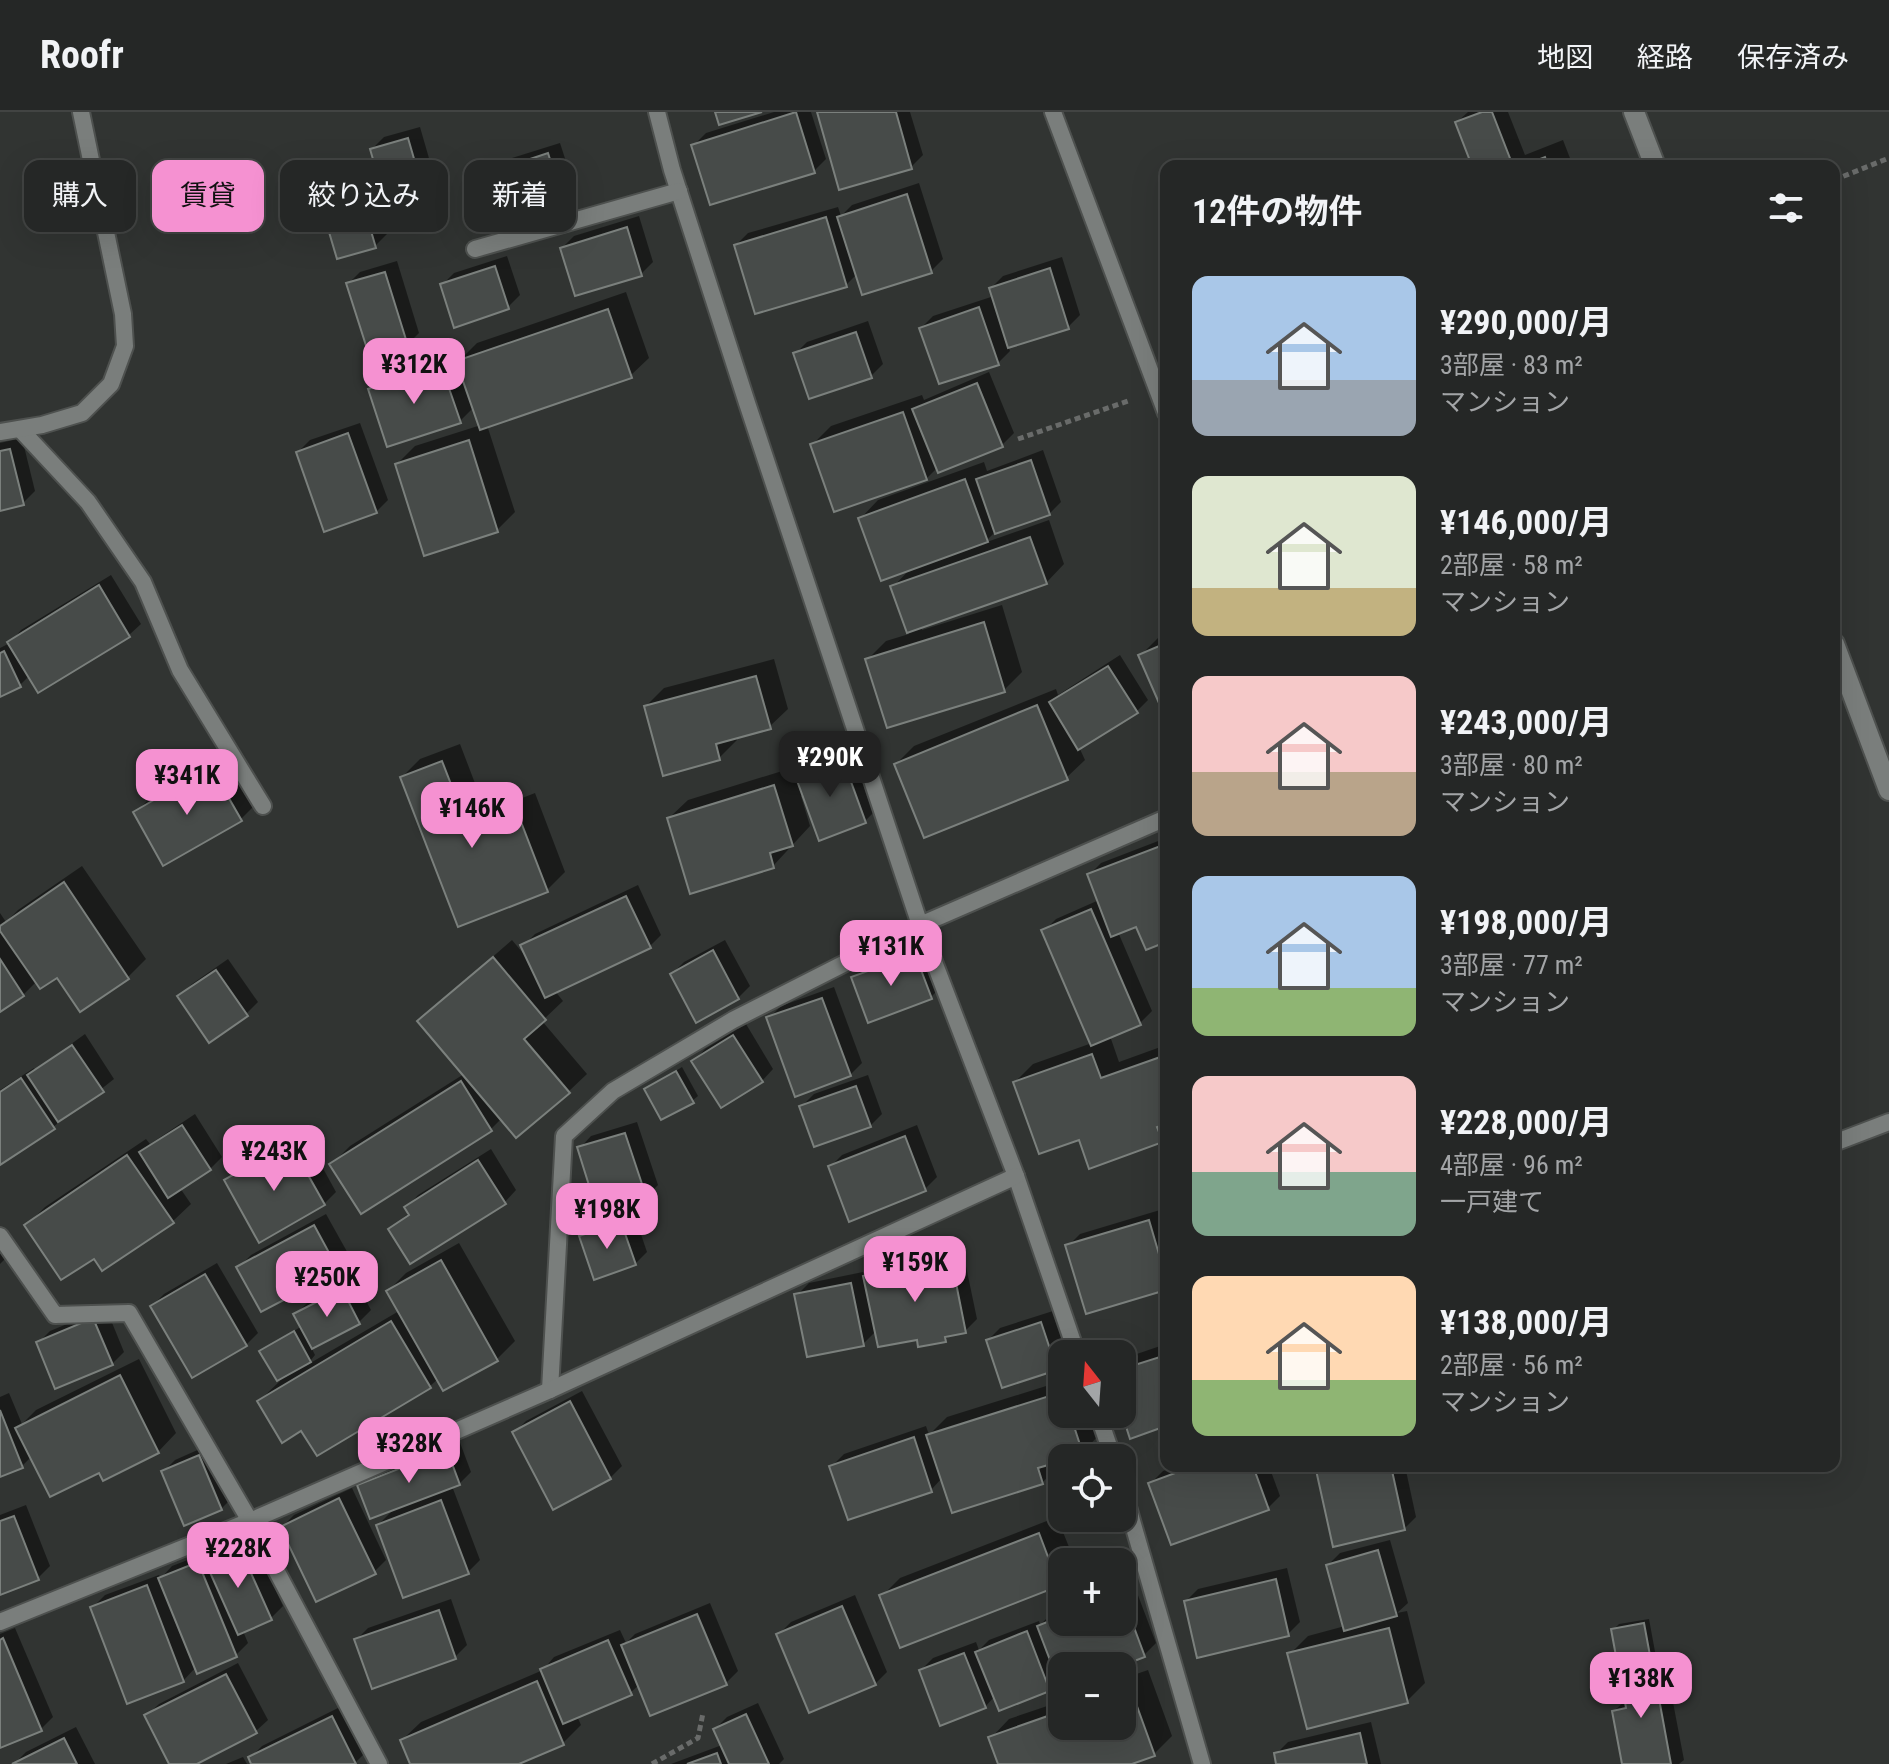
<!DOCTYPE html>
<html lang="ja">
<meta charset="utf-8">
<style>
body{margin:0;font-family:"Roboto Condensed","Noto Sans JP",sans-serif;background:#313332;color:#f1f3f6;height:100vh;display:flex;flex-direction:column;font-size:30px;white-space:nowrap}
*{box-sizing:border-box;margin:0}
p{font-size:26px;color:#a3a5a7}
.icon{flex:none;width:44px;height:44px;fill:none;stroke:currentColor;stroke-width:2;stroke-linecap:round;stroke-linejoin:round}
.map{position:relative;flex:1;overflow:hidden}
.side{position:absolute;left:1160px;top:48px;width:680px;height:1312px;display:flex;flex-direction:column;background:#252726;border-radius:16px;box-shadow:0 8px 32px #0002,0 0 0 2px #424443}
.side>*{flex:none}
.hud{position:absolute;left:24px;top:48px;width:760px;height:72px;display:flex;gap:16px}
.needle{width:52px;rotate:343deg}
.buttons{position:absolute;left:1048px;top:1228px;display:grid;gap:16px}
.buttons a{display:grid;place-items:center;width:88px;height:88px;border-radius:16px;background:#252726;box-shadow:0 8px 32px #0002,0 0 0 2px #424443;font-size:40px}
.price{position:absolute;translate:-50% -68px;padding:0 18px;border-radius:16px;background:#f591d1;color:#111;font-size:26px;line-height:52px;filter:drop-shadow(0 2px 4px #0008)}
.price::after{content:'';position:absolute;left:50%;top:48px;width:24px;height:18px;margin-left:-12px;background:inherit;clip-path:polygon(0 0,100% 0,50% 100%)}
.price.current{background:#222;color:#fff}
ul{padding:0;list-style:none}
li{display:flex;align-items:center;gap:24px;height:200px;padding:0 32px}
li span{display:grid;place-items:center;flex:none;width:224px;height:160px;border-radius:16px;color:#555}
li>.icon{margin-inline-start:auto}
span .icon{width:96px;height:96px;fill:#fffc;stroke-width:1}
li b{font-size:34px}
h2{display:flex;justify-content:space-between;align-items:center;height:96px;padding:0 32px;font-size:34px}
.tag{padding:0 28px;border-radius:16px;background:#252726;box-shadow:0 8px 32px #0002,0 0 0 2px #424443;font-size:28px;line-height:72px}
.tag.current{background:#f591d1;color:#111}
header{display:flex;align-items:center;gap:48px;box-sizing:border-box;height:112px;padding:0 40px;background:#252726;border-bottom:2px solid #424443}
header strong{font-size:38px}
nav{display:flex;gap:44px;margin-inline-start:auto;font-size:28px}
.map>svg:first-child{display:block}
.shadow{fill:#0007}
.building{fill:#474b49;stroke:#7b807d;stroke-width:2}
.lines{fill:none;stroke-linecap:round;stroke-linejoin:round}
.service-casing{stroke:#4e514f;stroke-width:20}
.secondary-casing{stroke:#4e514f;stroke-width:24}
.path{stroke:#696b6a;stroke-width:5;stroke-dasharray:6 4;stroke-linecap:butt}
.service{stroke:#7a7e7c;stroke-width:16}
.secondary{stroke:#7a7e7c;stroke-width:20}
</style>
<header>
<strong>Roofr</strong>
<nav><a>地図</a><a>経路</a><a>保存済み</a></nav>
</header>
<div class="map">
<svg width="1889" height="1652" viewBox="0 0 1889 1652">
<rect width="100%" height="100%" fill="#313432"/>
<!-- shadow -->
<g class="shadow">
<path d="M774 0H811L826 47 814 59 694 33 706 21Z"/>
<path d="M819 0H910L923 43 911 55Z"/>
<path d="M1468 0H1508L1525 43 1563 28 1573 54H1474L1457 10Z"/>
<path d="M420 15 439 81 427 93 372 37 384 25Z"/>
<path d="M560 31 572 68 560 80 500 58 512 46Z"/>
<path d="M369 61 387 122 375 134 320 83 332 71Z"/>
<path d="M919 71 943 147 931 159 858 161 846 173 736 133 748 121 838 95 841 104 852 93Z"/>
<path d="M639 104 653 150 641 162 562 136 574 124Z"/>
<path d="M507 144 520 183 508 195 442 173 454 161Z"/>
<path d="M1062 145 1080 203 1068 215 1008 234 1010 239 998 251 921 216 933 204 994 184 991 176 1003 164Z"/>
<path d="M397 149 419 221 407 233 348 172 360 160Z"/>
<path d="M626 180 649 246 630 264 487 313 515 400 497 418 397 352 415 334 481 313 474 295 460 309 370 278 382 266 453 242 456 252 477 231Z"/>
<path d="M868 209 883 252 871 264 810 285 795 242 807 230Z"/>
<path d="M989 260 1014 321 1002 333 938 355 926 367 813 332 831 314 922 283 924 288Z"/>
<path d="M360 311 388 388 376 400 298 340 310 328Z"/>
<path d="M22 326 35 379 23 391 0 397V331Z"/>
<path d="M1043 338 1061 390 1049 402 995 420 984 431 1049 408 1064 452 1046 471 921 515 922 518 1002 493 1022 560 1004 578 868 547 886 529 909 522 893 475 912 455 860 407 878 388 984 350 987 359Z"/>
<path d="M111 463 141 512 129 523 39 578 30 563 20 573 0 583V536L10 531 21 518Z"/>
<path d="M1166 522V602L1140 544 1158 526Z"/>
<path d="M1120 543 1148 588 1136 600 1079 635 1085 648 1066 666 896 652 914 634 1056 577 1058 583Z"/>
<path d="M774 547 788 597 769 615 736 624 737 628 719 646 646 594 664 576Z"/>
<path d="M460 632 486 700 535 681 565 760 547 778 402 665 420 647Z"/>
<path d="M854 635 877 697 865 709 804 683 801 684 810 714 773 754 669 706 688 688 792 656 795 666 809 652Z"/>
<path d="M224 644 253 695 241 707 135 701 147 689Z"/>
<path d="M1166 726V828L1138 812 1118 820 1152 899 1140 911 1110 924 1119 950 1166 933V1024L1162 1029 1080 1025 1015 970 1033 952 1092 931 1044 819 1056 807 1099 788 1089 763 1101 751Z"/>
<path d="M82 754 146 847 128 865 81 898 57 863 37 869 23 883 0 898V801L6 810 18 798Z"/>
<path d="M638 773 661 823 649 835 555 879 563 889 542 909 587 962 568 980 502 1006 491 1017 362 1099 332 1052 350 1034 464 962 419 909 512 828 527 846 523 834 535 822Z"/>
<path d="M725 828 750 874 738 886 672 862 684 850Z"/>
<path d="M927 831 943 873 931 885 854 866 866 854Z"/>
<path d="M228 847 258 890 246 902 180 884 192 872Z"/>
<path d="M834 875 862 951 850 963 769 906 781 894Z"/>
<path d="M746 912 773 957 762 969 694 949 705 937Z"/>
<path d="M85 922 114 967 53 1015 0 1050V978L34 956 35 958Z"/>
<path d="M682 955 698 984 692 989 647 977Z"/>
<path d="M868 963 882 1002 870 1014 802 994 814 982Z"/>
<path d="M195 1002 222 1045 210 1057 180 1076 191 1092 172 1110 94 1144 27 1113 45 1095 146 1027 150 1032Z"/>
<path d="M637 1010 658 1073 646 1085 580 1036 591 1024Z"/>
<path d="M917 1013 937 1065 925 1077 830 1055 842 1043Z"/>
<path d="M303 1020 336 1080 324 1092 226 1068 238 1056Z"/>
<path d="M491 1037 516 1078 505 1090 390 1117 410 1100 407 1095 418 1083Z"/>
<path d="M1160 1098 1166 1116V1176L1068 1134 1080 1122Z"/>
<path d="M633 1099 647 1140 635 1152 581 1125 593 1113Z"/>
<path d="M326 1102 350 1145 338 1157 239 1155 251 1143Z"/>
<path d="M459 1131 515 1229 497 1247 438 1267 430 1274 302 1316 259 1289 280 1269 262 1239 302 1214 295 1203 307 1191 354 1166 371 1198 359 1210 311 1235 315 1243 307 1253 399 1199 388 1179 406 1161Z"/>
<path d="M0 1134 8 1144 0 1152Z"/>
<path d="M962 1135 977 1207 965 1219 951 1222 945 1228 876 1219 863 1232 797 1183 809 1171 863 1160 864 1166 877 1153Z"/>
<path d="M217 1151 258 1221 246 1233 152 1194 164 1182Z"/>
<path d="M106 1196 124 1240 112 1252 38 1231 50 1219Z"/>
<path d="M1053 1199 1067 1242H1062V1250L1056 1256 988 1228 1000 1216Z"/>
<path d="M1166 1232V1312L1122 1297V1251L1128 1245Z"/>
<path d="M139 1247 176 1321 158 1340 100 1358 32 1344 22 1354 0 1363V1285L9 1281 22 1312 36 1298Z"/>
<path d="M1062 1269V1302H1094L1100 1322 1082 1341 1059 1348 1060 1352 1042 1371 942 1366 931 1378 832 1354 844 1342 926 1314 929 1323 947 1305Z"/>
<path d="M582 1279 622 1354 610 1366 514 1321 526 1309Z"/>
<path d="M459 1328 471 1360 459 1372 452 1374 480 1448 468 1460 378 1413 396 1395 359 1373 371 1361Z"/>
<path d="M211 1332 233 1385 221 1397 163 1360 175 1348Z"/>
<path d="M1177 1354H1269L1280 1384 1268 1396 1151 1371 1163 1359Z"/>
<path d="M1323 1354H1405L1416 1405 1404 1417 1318 1359Z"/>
<path d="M352 1376 386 1448 374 1460 282 1415 294 1403Z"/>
<path d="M26 1393 50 1454 38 1466 0 1481V1403Z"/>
<path d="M1057 1405 1075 1450H1062V1468L1058 1472 882 1484 900 1466Z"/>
<path d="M250 1422 283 1494 271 1506 243 1519 248 1531 236 1543 196 1555 183 1569 93 1495 105 1483 159 1463 161 1466 172 1454 211 1439 212 1443 219 1436Z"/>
<path d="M1390 1428 1408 1491 1397 1501 1407 1499 1425 1571 1407 1589 1290 1542 1308 1524 1345 1514 1328 1453 1340 1441Z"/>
<path d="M1287 1456 1300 1510 1288 1522 1186 1489 1198 1477Z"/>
<path d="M1133 1470 1156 1531 1144 1543 1116 1554H1062V1573L1059 1567 1049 1577 1000 1597 995 1584 985 1595 921 1558 933 1546 976 1530 979 1538 989 1528 1039 1509 1040 1513 1051 1502 1062 1498V1510H1122V1475Z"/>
<path d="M855 1483 887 1560 875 1572 779 1522 791 1510Z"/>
<path d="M451 1487 467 1533 455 1545 356 1528 368 1516Z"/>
<path d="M710 1491 738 1559 726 1571 639 1573 630 1581 577 1604 581 1613 563 1631 514 1652H413L402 1628 421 1610 543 1558 554 1545 620 1518 626 1531 635 1522Z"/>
<path d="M1649 1507 1656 1545 1664 1543 1684 1648 1679 1652H1624L1614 1599 1627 1587 1622 1561 1632 1551 1614 1517 1619 1512Z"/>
<path d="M15 1516 53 1605 41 1617 0 1634V1522Z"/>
<path d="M238 1551 268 1608 256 1619 193 1652H172L147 1603 159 1592Z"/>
<path d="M1148 1558 1172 1624 1154 1642 1126 1652H1000L991 1626 1009 1607 1062 1589V1614H1122V1567Z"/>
<path d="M758 1591 784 1647 779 1652H671L722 1633 715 1617 727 1605Z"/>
<path d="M344 1593 367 1639 355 1651 253 1652 250 1646 262 1634Z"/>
<path d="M1371 1610 1381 1652H1279L1276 1642 1288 1630Z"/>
<path d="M76 1615 95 1652H14L26 1640Z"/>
<path d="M243 1645 247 1652H226Z"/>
</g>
<!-- building -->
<g class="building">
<path d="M715 0H762L719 13Z"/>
<path d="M796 0 815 61 710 93 691 33Z"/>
<path d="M817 0H896L912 57 839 78Z"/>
<path d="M1482 0H1492L1513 54H1472L1455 10Z"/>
<path d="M408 26 428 95 390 106 370 37Z"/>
<path d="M548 41 561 82 509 97 497 58Z"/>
<path d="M1545 45 1548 54H1522Z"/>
<path d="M357 71 376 136 337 147 318 83Z"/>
<path d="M907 82 932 161 862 183 837 105Z"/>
<path d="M826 105 847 175 755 202 734 133Z"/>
<path d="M627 115 642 164 575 184 560 136Z"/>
<path d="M495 154 509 197 454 216 440 172Z"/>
<path d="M1050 156 1069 217 1008 236 989 176Z"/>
<path d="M385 160 408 234 370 246 346 171Z"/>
<path d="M979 195 999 253 939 272 919 216Z"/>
<path d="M608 197 632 266 480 318 456 249Z"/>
<path d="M856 220 872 266 809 287 793 241Z"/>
<path d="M441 253 461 311 387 335 368 277Z"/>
<path d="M977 271 1003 335 938 361 912 297Z"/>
<path d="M903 300 927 368 834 400 810 332Z"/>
<path d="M348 321 377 401 324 420 296 340Z"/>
<path d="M469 328 498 420 424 444 395 352Z"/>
<path d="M10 337 24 393 0 399V339Z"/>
<path d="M1031 348 1050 403 995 422 976 367Z"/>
<path d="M965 367 988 430 881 469 858 406Z"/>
<path d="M1030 425 1047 472 907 521 890 474Z"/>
<path d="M99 473 130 525 38 581 7 530Z"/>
<path d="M984 510 1005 580 887 616 865 547Z"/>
<path d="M1166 531V607L1138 543Z"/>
<path d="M4 539 21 575 0 585V541Z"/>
<path d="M1108 554 1138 601 1078 638 1049 590Z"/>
<path d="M756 564 771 617 716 632 720 648 663 664 644 594Z"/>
<path d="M1037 593 1068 668 924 726 894 652Z"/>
<path d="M842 645 866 711 819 729 795 663Z"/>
<path d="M442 649 468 716 516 697 548 780 458 815 400 665Z"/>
<path d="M211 655 242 709 163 754 133 700Z"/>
<path d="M774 673 793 734 770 741 774 756 690 782 667 706Z"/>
<path d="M1163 733 1166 742V830L1146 838 1136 815 1111 825 1087 762Z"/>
<path d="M64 770 129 867 80 900 57 866 40 877 0 819V814Z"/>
<path d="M626 784 651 836 545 886 520 833Z"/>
<path d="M1091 797 1141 913 1091 934 1041 818Z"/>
<path d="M713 838 739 887 696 911 670 862Z"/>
<path d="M915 842 932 887 868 911 851 865Z"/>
<path d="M493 845 546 908 524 927 570 981 516 1026 417 909Z"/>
<path d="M0 847 24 884 0 900Z"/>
<path d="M216 858 248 904 209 931 177 884Z"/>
<path d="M822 886 851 964 795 985 766 905Z"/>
<path d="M733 923 763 970 721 996 691 949Z"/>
<path d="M72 933 104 980 58 1010 27 963Z"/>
<path d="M1092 942 1101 966 1166 943V1012L1157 1015 1163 1030 1089 1057 1079 1028 1039 1042 1013 970Z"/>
<path d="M676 959 694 991 661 1008 644 977Z"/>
<path d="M21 966 55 1017 0 1053V980Z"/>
<path d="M461 969 492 1019 361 1102 329 1052Z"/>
<path d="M856 974 871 1015 814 1035 799 994Z"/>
<path d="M182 1013 211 1058 168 1086 139 1040Z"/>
<path d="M625 1021 647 1087 598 1102 577 1035Z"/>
<path d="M905 1024 926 1079 849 1110 828 1054Z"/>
<path d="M290 1031 325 1093 259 1131 224 1068Z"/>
<path d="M127 1043 174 1111 102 1159 94 1147 61 1168 24 1113Z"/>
<path d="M478 1048 506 1092 410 1152 388 1117 409 1103 404 1095Z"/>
<path d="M1149 1108 1166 1166V1178L1086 1202 1065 1133Z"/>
<path d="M621 1110 636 1153 594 1168 579 1124Z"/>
<path d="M314 1113 339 1159 261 1200 236 1155Z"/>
<path d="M951 1146 966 1221 945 1225 946 1230 918 1235 917 1228 878 1235 863 1164Z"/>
<path d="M441 1148 498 1249 443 1279 386 1179Z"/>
<path d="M205 1162 247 1234 192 1266 150 1194Z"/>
<path d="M851 1171 864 1234 807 1245 794 1182Z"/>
<path d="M342 1177 360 1212 312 1237 293 1202Z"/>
<path d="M93 1206 113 1253 55 1277 36 1230Z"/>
<path d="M391 1209 431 1276 317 1344 301 1319 282 1331 257 1289Z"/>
<path d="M1041 1210 1057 1258 1002 1276 986 1228Z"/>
<path d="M294 1219 311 1250 277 1269 259 1239Z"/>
<path d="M1166 1243V1314L1130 1327 1122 1302V1257Z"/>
<path d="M120 1263 159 1341 103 1369 99 1361 50 1385 15 1316Z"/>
<path d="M1062 1280V1302H1070L1083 1342 1062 1346V1349L1038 1356 1043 1372 952 1401 926 1323Z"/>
<path d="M570 1289 611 1367 553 1398 512 1320Z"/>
<path d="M0 1298 23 1356 0 1365Z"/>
<path d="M914 1325 932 1380 848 1408 829 1354Z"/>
<path d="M447 1338 460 1373 370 1407 357 1373Z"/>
<path d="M199 1343 222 1398 184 1414 161 1359Z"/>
<path d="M1194 1354H1253L1269 1398 1171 1433 1148 1371Z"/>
<path d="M1334 1354H1391L1405 1418 1333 1435 1316 1358Z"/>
<path d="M339 1386 376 1462 316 1490 280 1415Z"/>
<path d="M441 1388 469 1462 403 1486 376 1413Z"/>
<path d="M14 1404 39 1468 0 1483V1409Z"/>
<path d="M1039 1421 1059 1474 900 1536 879 1483Z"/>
<path d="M238 1432 272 1508 238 1523 204 1447Z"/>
<path d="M1378 1438 1397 1504 1344 1519 1326 1453Z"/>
<path d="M198 1450 237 1545 197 1562 158 1466Z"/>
<path d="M1276 1467 1289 1524 1197 1546 1184 1489Z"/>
<path d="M147 1473 184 1570 127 1592 90 1495Z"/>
<path d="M1122 1483 1145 1545 1121 1554H1062L1061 1577 1037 1514 1062 1504V1510H1122Z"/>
<path d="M842 1494 876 1573 809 1601 776 1522Z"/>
<path d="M439 1498 456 1547 372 1577 354 1527Z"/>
<path d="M697 1502 727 1573 650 1604 621 1533Z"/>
<path d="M1644 1511 1651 1549 1618 1555 1611 1517Z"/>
<path d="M1389 1516 1408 1591 1307 1617 1287 1541Z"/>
<path d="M1027 1519 1050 1579 999 1599 975 1540Z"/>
<path d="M3 1526 42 1619 0 1636V1528Z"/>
<path d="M608 1528 632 1583 563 1612 540 1557Z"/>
<path d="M964 1541 986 1596 940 1614 919 1558Z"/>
<path d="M1653 1554 1671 1652H1622L1612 1599 1626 1596 1620 1560Z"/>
<path d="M226 1562 257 1621 197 1652H169L144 1603Z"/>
<path d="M537 1569 564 1633 519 1652H410L400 1628Z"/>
<path d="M1130 1575 1155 1644 1132 1652H998L988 1625 1062 1599V1614H1122V1578Z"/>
<path d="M746 1602 769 1652H729L713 1617Z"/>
<path d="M332 1604 356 1652H251L248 1645Z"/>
<path d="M1360 1621 1367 1652H1276L1274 1641Z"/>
<path d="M64 1626 77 1652H12Z"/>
<path d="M717 1641 721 1652H687Z"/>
</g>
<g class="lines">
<!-- service casing -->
<g class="service-casing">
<g id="service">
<path d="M657 0 672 58 747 291 920 813 1016 1064 1077 1242"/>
<path d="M1053 0 1166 301"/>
<path d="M475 137 679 79"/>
<path d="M20 317 88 390 143 470 180 558 263 694"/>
<path d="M0 320 42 313 82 301 111 272 125 234 123 202 81 0"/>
<path d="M1834 1031 1889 1010"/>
<path d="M0 1124 55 1203 129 1201 250 1409 379 1652"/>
<path d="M550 1278 564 1024 613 979 733 908 920 813 1166 706"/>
<path d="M1098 1302 1113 1346"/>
<path d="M1122 1374 1202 1652"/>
<path d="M0 1510 250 1409 550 1278 1016 1064"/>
</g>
</g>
<!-- secondary casing -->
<g class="secondary-casing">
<g id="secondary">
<path d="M1634 0 1655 54"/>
<path d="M1834 532 1889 678"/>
</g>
</g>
<!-- path -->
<g class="path">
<path d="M1834 68 1889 46"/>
<path d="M1018 327 1131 288"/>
<path d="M652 1652 698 1626 703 1601"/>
</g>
<!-- service -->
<use href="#service" class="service"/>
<!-- secondary -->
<use href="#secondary" class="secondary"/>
</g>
</svg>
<div class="buttons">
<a><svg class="needle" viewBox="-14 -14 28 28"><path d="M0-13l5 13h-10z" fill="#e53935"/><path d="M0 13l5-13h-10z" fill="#a3a5a7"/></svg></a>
<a><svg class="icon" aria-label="locate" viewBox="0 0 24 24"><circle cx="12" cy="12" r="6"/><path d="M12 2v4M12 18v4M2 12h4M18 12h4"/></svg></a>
<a>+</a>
<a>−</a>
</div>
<b class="price" style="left:414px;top:294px">¥312K</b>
<b class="price current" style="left:830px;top:687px">¥290K</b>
<b class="price" style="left:187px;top:705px">¥341K</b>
<b class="price" style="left:472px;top:738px">¥146K</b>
<b class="price" style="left:891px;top:876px">¥131K</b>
<b class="price" style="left:274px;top:1081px">¥243K</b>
<b class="price" style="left:607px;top:1139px">¥198K</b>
<b class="price" style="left:915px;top:1192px">¥159K</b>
<b class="price" style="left:327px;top:1207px">¥250K</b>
<b class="price" style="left:409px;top:1373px">¥328K</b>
<b class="price" style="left:238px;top:1478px">¥228K</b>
<b class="price" style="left:1641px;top:1608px">¥138K</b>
<div class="hud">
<a class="tag">購入</a>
<a class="tag current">賃貸</a>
<a class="tag">絞り込み</a>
<a class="tag">新着</a>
</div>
<section class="side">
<h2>12件の物件<svg class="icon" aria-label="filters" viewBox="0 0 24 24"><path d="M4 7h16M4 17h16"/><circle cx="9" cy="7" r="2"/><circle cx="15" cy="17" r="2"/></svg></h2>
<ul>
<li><span style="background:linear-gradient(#a9c7e8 65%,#9aa5b1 0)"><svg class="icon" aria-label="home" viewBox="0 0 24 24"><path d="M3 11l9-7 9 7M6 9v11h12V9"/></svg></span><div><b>¥290,000/月</b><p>3部屋 · 83 m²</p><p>マンション</p></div></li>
<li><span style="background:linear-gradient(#dfe7d0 70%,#c2b280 0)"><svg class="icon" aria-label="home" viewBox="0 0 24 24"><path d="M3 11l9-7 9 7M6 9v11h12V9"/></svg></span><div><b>¥146,000/月</b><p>2部屋 · 58 m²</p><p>マンション</p></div></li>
<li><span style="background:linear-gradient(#f6c9c9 60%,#b9a48a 0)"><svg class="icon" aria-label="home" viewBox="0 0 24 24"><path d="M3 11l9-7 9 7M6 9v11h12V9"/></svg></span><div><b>¥243,000/月</b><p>3部屋 · 80 m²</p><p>マンション</p></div></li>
<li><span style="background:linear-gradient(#a9c7e8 70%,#8fb573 0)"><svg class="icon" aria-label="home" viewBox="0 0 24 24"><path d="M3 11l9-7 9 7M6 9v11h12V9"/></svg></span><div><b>¥198,000/月</b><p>3部屋 · 77 m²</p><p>マンション</p></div></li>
<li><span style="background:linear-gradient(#f6c9c9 60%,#7fa58c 0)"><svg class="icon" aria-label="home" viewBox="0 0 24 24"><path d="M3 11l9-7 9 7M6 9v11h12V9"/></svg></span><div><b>¥228,000/月</b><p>4部屋 · 96 m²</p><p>一戸建て</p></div></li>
<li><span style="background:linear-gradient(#ffd9b3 65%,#8fb573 0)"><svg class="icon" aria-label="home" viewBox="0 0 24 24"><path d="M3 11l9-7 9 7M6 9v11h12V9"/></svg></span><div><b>¥138,000/月</b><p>2部屋 · 56 m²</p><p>マンション</p></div></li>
</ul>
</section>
</div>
